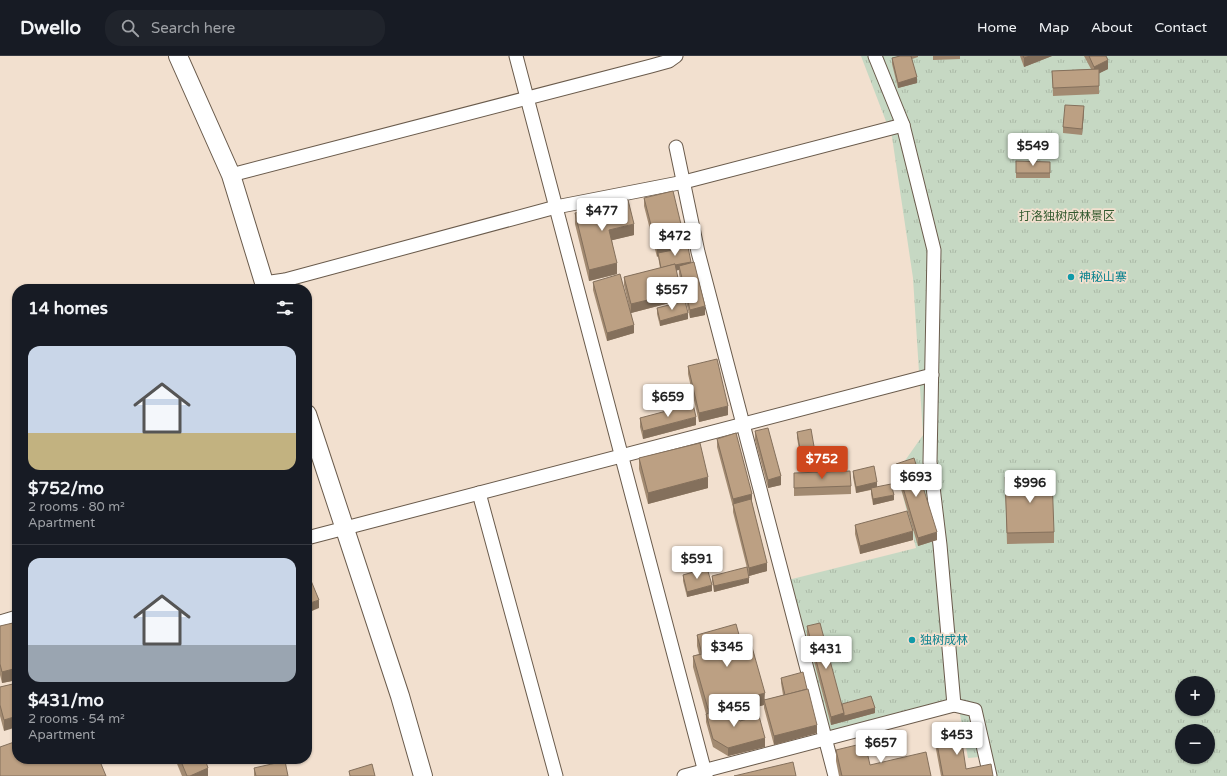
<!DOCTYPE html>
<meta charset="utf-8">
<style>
body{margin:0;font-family:"Varela Round","Noto Sans SC",sans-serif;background:#20242c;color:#f1f3f6;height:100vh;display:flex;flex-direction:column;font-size:15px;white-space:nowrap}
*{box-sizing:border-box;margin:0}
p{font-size:13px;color:#9ea1a6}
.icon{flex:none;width:22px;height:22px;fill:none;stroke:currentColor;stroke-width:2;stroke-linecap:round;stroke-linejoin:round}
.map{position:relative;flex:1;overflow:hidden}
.sheet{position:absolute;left:12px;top:228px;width:300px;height:480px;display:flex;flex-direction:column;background:#171b24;border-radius:16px;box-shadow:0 1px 3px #0004}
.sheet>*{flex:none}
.controls{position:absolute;left:1175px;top:620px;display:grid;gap:8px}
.controls a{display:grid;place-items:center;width:40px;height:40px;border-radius:50%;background:#171b24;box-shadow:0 1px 3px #0004;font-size:20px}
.price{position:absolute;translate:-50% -34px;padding:0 9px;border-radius:4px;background:#fff;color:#222;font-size:13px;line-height:26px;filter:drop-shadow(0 1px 2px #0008)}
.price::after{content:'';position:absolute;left:50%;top:24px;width:12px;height:9px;margin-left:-6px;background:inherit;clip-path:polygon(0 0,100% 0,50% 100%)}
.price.on{background:#cf471d;color:#fff}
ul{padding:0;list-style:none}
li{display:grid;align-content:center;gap:8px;height:212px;padding:0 16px}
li+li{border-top:1px solid #363941}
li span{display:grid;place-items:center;height:124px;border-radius:12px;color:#555}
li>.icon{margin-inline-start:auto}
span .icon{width:72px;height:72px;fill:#fffc;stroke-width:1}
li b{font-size:17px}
h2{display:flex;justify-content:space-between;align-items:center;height:48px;padding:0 16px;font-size:17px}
header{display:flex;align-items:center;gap:24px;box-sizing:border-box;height:56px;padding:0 20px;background:#171b24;border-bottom:1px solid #363941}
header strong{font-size:19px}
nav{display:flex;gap:22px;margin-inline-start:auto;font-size:14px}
.search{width:280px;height:36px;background:#20242c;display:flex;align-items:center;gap:10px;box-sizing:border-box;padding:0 14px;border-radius:16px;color:#9ea1a6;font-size:15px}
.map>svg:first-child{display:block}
.park{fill:url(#park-tufts);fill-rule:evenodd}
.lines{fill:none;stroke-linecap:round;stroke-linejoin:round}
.street-casing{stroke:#6a5b4c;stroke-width:15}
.secondary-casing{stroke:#6a5b4c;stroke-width:20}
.street{stroke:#fff;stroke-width:13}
.secondary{stroke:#fff;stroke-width:18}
.wall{fill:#a28a71}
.shaded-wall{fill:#84705c}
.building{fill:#bca083;stroke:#84705c}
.culture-dot{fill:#0f9aa8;stroke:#f2e0cf;stroke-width:1.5}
.labels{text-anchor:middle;stroke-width:3.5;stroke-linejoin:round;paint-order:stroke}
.park-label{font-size:12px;fill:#335a2f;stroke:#f2e0cf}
.culture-label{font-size:12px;fill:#0d838f;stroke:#f2e0cf;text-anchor:start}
</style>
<header>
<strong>Dwello</strong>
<div class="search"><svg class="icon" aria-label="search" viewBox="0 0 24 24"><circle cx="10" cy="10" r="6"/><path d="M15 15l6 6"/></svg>Search here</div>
<nav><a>Home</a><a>Map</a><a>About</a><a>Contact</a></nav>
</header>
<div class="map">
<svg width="1227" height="720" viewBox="0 0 1227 720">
<defs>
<pattern id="park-tufts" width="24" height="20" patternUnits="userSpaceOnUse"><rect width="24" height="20" fill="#c6d8c3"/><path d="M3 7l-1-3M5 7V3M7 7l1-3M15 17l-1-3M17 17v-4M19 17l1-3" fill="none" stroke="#aab8a6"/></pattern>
</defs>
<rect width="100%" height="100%" fill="#f2e0cf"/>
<!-- park -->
<path class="park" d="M861 0H1227V720H996L992 700 968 702 957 642 829 677 788 524 916 492 897 416 923 379 913 222 892 81ZM1182 627H1208V653H1182ZM1182 675H1208V701H1182Z"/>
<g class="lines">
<!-- street casing -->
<g class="street-casing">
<g id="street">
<path d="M516 0 706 720"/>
<path d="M875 0 903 69 934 194 930 406 940 489 954 649"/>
<path d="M676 91 698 196 835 720"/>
<path d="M231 119 651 10 669 5 676 0"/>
<path d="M264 227 285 224 556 151 684 126 903 69"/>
<path d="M479 437 556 720"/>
<path d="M307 482 932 319"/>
<path d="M0 566 17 561"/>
<path d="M684 720 954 649 975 654 990 720"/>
</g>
</g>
<!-- secondary casing -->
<g class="secondary-casing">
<g id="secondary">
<path d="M178 0 231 119 266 233"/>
<path d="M307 358 400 640 423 720"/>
</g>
</g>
<!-- street -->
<use href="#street" class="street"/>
<!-- secondary -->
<use href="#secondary" class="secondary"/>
</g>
<!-- wall -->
<g class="wall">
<path d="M900 0H918V1L912 3 917 27 898 32 892 8V2Z"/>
<path d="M933 0H960V3L933 4Z"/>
<path d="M1020 0H1052L1024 11Z"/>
<path d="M1084 0H1106L1108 13 1099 17V38L1053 40 1052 15 1091 13Z"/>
<path d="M1084 56 1082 79 1063 77V71Z"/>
<path d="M1016 105 1050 106V122H1016Z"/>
<path d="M644 142 685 191 691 207 705 259 690 262 679 218V214H676L681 244 631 257 634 277 607 285 593 234V226L630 254 624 229V221L660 212 658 200 657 201 644 150Z"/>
<path d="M575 157 634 179 612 184 617 218 589 225 575 168Z"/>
<path d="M657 252 688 263 660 270 657 258Z"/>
<path d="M688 310 728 359 699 366 688 318Z"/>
<path d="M640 362 696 369 643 383 640 371Z"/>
<path d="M755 375 781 429 768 432 755 384Z"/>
<path d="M797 376 816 402V407L802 410 797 382Z"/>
<path d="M717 383 752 446 767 515 749 520 733 456V451L717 391Z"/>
<path d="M639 402 708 432 648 448 639 413Z"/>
<path d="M896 408 937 484 918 490 896 416Z"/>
<path d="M853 415 877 431 894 444 873 449 871 438V434L856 437 853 421Z"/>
<path d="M794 417 851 430V438L794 440Z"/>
<path d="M1005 421 1054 476V487L1007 488Z"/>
<path d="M855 469 913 484 860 498 855 478Z"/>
<path d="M683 519 712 535 687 541 683 525Z"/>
<path d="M712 520 749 527 714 536 712 525Z"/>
<path d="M17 566V624L2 627 0 619V570Z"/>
<path d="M807 570 842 648 875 657 831 669 807 579Z"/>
<path d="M697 579 741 586 765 644 783 639 781 627V622L817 677 774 689 764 652V649L738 656 740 665 765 691 728 700 713 691 706 666V658L693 611V600L699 598 697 590Z"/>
<path d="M17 627 4 675 0 660V631Z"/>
<path d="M935 677 966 713 993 720H941L935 688Z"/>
<path d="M836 694 870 709 931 720H839L836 705Z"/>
<path d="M175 703H205L208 720H182Z"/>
<path d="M254 712 288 720H254Z"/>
</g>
<!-- shaded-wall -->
<g class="shaded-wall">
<path d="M1030 0H1052L1024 11V2Z"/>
<path d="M1108 4V13L1094 20V11Z"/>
<path d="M917 21V27L898 32V27Z"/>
<path d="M1084 50V56L1082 79V73Z"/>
<path d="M634 168V179L609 185V174Z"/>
<path d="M685 185V194L658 197V200L657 201V192Z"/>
<path d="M691 206V211L679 210V214L661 218V212Z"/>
<path d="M617 207V218L589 225V214Z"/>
<path d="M681 236V244L631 257V248Z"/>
<path d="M705 250V259L690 262V254Z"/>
<path d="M688 257V263L660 270V265Z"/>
<path d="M634 269V277L607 285V277Z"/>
<path d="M728 350V359L699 366V357Z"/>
<path d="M696 361V369L643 383V375Z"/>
<path d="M781 420V429L768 432V424Z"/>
<path d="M708 421V432L648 448V437Z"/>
<path d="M877 426V432L856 437V431Z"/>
<path d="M752 438V446L734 451 733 443Z"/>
<path d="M894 439V444L873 449V443Z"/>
<path d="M913 475V484L860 498V490Z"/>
<path d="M937 476V484L918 490V482Z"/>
<path d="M767 507V515L749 520V512Z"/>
<path d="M749 522V527L714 536V530Z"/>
<path d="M712 529V535L687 541V536Z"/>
<path d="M319 544V552L307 557V548Z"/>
<path d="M17 612V624L2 627V616Z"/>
<path d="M765 637 764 649 708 664V653Z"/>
<path d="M875 652V657L831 669V661L844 657Z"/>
<path d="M17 660V671L4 675V664Z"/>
<path d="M817 669V677L774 689V680Z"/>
<path d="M765 682V691L728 700V692Z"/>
<path d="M208 712V720H190Z"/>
</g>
<!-- building -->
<g class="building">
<path d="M900 0H911L917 21 898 27 892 2Z"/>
<path d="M1023 0H1030L1024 2Z"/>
<path d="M1089 0H1106L1108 4 1094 11Z"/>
<path d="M1099 13V30L1053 32 1052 15Z"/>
<path d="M1065 49 1084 50 1082 73 1063 71Z"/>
<path d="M1016 105 1050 106V117H1016Z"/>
<path d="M673 135 685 185 657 192 644 142Z"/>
<path d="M628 144 634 168 609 174 617 207 589 214 575 157Z"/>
<path d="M688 191 691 206 675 209V208L661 212 658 197Z"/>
<path d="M694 206 705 250 690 254 679 210Z"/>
<path d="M675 208 681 236 631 248 624 221Z"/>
<path d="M620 218 634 269 607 277 593 226Z"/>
<path d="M685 245 688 257 660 265 657 252Z"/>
<path d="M717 303 728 350 699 357 688 310Z"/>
<path d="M693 348 696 361 643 375 640 362Z"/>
<path d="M768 372 781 420 768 424 755 375Z"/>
<path d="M811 373 816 402 802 404 797 376Z"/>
<path d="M736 377 752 438 733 443 717 383Z"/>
<path d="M700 387 708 421 648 437 639 402Z"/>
<path d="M914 402 937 476 918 482 896 408Z"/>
<path d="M874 410 877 426 856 431 853 415Z"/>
<path d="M850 415 851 430 794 432V417Z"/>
<path d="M1052 419 1054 476 1007 477 1005 421Z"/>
<path d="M891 428 894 439 873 443 871 432Z"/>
<path d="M751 443 767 507 749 512 733 448Z"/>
<path d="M907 455 913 475 860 490 855 469Z"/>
<path d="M747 511 749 522 714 530 712 520Z"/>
<path d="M707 512 712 529 687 536 683 519Z"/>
<path d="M307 515 319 544 307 548Z"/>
<path d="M17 566V612L2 616 0 608V570Z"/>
<path d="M820 567 844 657 831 661 807 570Z"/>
<path d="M736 568 741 586 750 584 765 637 708 653 693 600 702 598 697 579Z"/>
<path d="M803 616 807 633 785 639 781 622Z"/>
<path d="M17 627V660L4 664 0 649V631Z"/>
<path d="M808 633 817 669 774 680 764 644Z"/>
<path d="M871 640 875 652 844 660V657L842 648Z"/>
<path d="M736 650 740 665 759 660 765 682 728 692 713 683 706 658Z"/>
<path d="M960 673 966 713 991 708 993 720H943L935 677Z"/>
<path d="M17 685V703H99L106 720H0V691Z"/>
<path d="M865 687 870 709 926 696 931 720H842L836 694Z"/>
<path d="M180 703H205L208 712 190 720H187Z"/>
<path d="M285 705 288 720H256L254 712Z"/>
<path d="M793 706 796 720H734Z"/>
<path d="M372 708 375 720H350L349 715Z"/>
</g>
<!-- markers -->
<g class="culture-dot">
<circle cx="1071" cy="221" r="4"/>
<circle cx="912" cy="584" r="4"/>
</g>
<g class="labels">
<!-- park labels -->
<g class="park-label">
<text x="1067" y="164">打洛独树成林景区</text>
</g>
<!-- culture labels -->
<g class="culture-label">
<text x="1079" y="225">神秘山寨</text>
<text x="920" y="588">独树成林</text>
</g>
</g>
</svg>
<div class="controls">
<a>+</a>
<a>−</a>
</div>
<b class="price" style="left:1033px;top:111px">$549</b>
<b class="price" style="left:602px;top:176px">$477</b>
<b class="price" style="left:675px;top:201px">$472</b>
<b class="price" style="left:672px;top:255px">$557</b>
<b class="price" style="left:668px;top:362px">$659</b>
<b class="price on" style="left:822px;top:424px">$752</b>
<b class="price" style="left:916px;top:442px">$693</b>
<b class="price" style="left:1030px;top:448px">$996</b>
<b class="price" style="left:697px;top:524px">$591</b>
<b class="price" style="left:727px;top:612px">$345</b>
<b class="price" style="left:826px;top:614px">$431</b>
<b class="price" style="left:734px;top:672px">$455</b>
<b class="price" style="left:957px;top:700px">$453</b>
<b class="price" style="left:881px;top:708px">$657</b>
<section class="sheet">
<h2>14 homes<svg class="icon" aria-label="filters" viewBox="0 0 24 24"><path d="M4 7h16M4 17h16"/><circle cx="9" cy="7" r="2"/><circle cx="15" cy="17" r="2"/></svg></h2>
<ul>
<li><span style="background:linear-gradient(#c9d6e8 70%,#c2b280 0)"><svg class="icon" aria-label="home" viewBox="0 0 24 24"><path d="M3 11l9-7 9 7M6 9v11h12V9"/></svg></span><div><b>$752/mo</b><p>2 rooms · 80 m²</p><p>Apartment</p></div></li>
<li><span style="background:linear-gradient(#c9d6e8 70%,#9aa5b1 0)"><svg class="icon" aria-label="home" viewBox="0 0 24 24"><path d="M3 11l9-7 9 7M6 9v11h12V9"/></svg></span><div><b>$431/mo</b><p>2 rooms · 54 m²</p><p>Apartment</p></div></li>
</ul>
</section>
</div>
